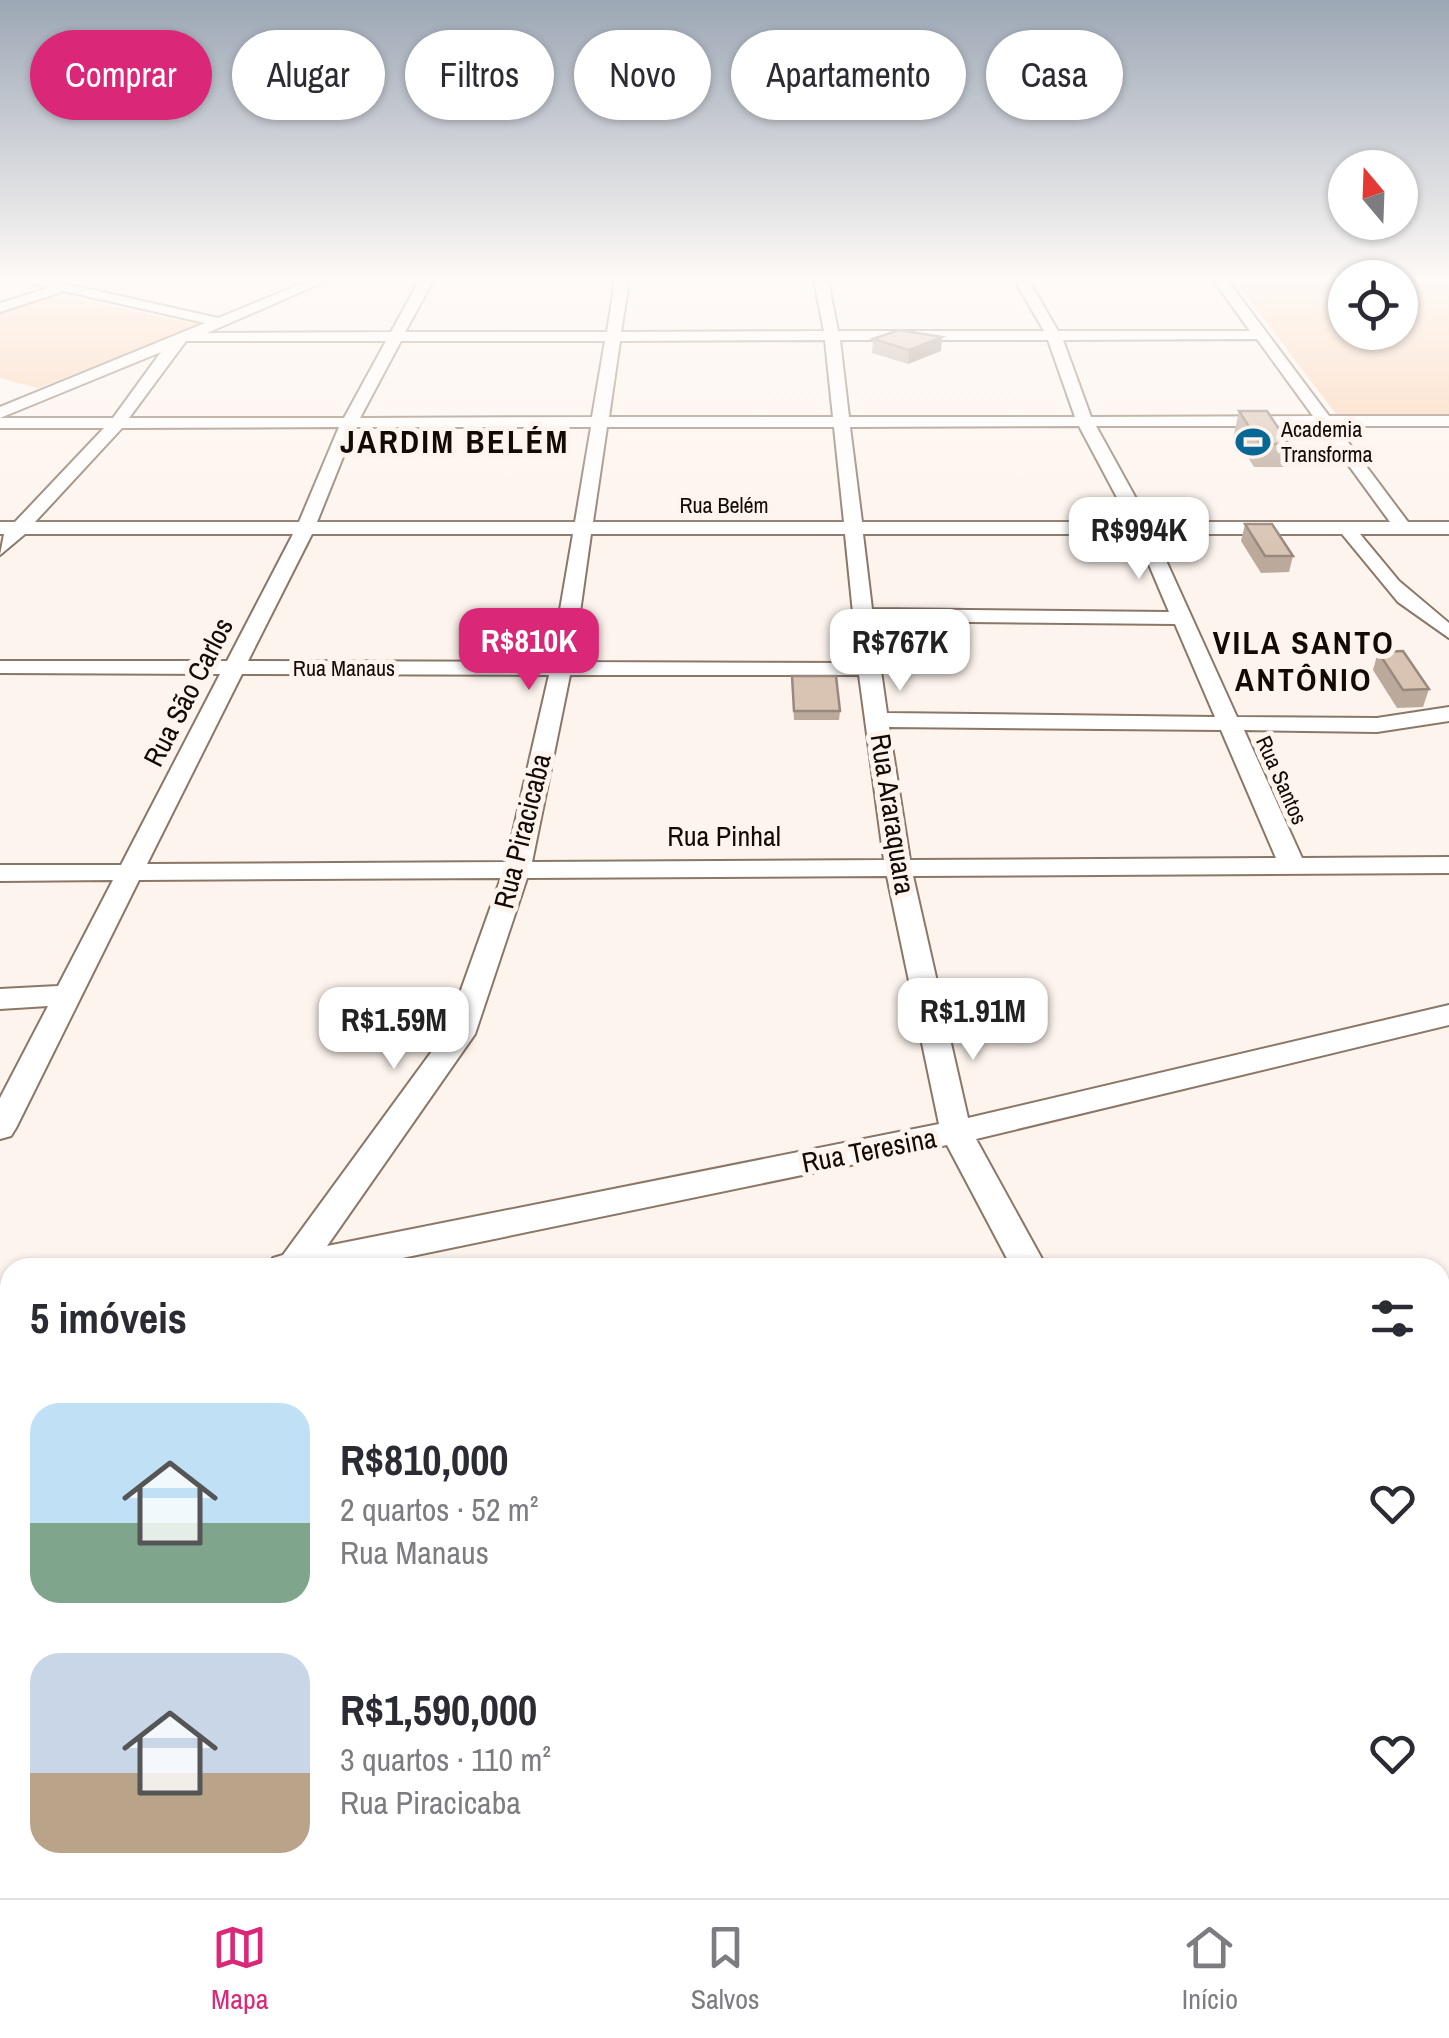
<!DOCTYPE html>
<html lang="pt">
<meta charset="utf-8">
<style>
body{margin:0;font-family:"Archivo Narrow",sans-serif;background:#f2f2f3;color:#2b2b33;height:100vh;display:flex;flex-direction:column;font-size:38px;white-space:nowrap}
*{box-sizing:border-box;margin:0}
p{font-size:32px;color:#7c7c81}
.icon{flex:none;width:55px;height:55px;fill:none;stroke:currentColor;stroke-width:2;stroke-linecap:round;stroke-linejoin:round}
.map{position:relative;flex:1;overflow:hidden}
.side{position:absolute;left:0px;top:1258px;width:1450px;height:642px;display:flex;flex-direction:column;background:#fff;border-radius:30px 30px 0 0;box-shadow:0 2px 8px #0004}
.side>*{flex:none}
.guide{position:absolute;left:30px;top:30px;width:1390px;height:90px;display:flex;gap:20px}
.needle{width:65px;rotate:341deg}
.controls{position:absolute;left:1328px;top:150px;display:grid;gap:20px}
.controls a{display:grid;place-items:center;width:90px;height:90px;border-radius:50%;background:#fff;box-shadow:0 2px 8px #0004;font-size:50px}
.price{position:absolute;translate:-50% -85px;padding:0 22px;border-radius:20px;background:#fff;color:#222;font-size:32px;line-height:65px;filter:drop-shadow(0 2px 5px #0008)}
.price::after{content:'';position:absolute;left:50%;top:60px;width:30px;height:22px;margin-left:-15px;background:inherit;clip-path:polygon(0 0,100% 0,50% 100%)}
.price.active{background:#db2777;color:#fff}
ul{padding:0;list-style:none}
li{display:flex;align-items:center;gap:30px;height:250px;padding:0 30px}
li span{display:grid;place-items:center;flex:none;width:280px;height:200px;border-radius:30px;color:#555}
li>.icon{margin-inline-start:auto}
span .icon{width:120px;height:120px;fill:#fffc;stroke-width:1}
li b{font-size:42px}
h2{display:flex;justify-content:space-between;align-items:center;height:120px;padding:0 30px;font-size:42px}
.pill{padding:0 35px;border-radius:45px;background:#fff;box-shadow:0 2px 8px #0004;font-size:35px;line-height:90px}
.pill.active{background:#db2777;color:#fff}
.tabs{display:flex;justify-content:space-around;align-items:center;height:140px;border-top:2px solid #e1e1e2;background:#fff;font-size:28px;color:#7c7c81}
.tabs a{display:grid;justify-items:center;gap:5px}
.tabs .active{color:#db2777}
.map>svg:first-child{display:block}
.green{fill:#fbd1b1}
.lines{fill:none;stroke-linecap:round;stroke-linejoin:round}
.street-casing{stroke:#8a7768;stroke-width:4}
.street{fill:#fff;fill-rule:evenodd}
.wall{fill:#bba99b}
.shaded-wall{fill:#98897e}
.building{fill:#d9c4b4;stroke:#98897e;stroke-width:2.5}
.labels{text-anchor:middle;stroke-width:10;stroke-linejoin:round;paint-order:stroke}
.far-poi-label{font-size:22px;fill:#110a05;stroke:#fdf4ee;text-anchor:start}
.far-street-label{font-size:22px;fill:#110a05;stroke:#fdf4ee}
.street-label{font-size:28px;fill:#110a05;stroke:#fdf4ee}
.far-district-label{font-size:32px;font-weight:bold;letter-spacing:2.5px;fill:#110a05;stroke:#fdf4ee}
</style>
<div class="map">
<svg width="1449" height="1898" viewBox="0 0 1449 1898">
<rect width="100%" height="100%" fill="#fdf4ee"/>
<!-- green -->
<g class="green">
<path d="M1235 281H1345V332H1400V281H1449V418H1339Z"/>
<path d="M58 295 201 325 38 388 0 378V314Z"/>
</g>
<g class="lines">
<!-- street casing -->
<g class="street-casing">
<g id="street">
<path d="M29 281H53L218 318 308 281H326L207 333 391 332 419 281H433L405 332H607L615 281H629L621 332 824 331 814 281H828L838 331H1044L1015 281H1029L1058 331H1250L1214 281H1228L1329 416H1449V426H1336L1408 522H1449V534H1360L1399 581 1449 623V638L1398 602 1342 534H1154L1237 717 1377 718 1449 707V721L1377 732 1244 730 1302 858 1449 857V873L913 876 968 1118 1449 1005V1025L976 1139 1047 1268H1012L947 1145 354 1268H268L273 1258 283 1255 446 1032 501 878 139 880 16 1128 11 1136 0 1139V1098L48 1006 0 1009V989L58 986 113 880 0 881V865H121L220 674 0 673V661H227L293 534H25L0 555 4 534H0V522H15L104 428H0V418H113L161 352 0 418V407L205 323 64 291 0 312V303L48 288ZM1257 339 1313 416 1091 417 1063 340ZM825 340 833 417H609L620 341ZM840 340H1048L1075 417H849ZM186 341H386L344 418H129ZM401 341H605L592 417 360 418ZM1079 426 1130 522H862L850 427ZM1096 426H1320L1390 522H1149ZM339 427 299 522H35L122 428ZM355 427H591L575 522H317ZM607 427H834L844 522H593ZM312 534H573L551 662 248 661ZM591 534H845L858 663 573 662ZM863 534H1136L1169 612 872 609ZM874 621 1175 624 1215 717 887 713ZM242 674 549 675 506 862 147 864ZM570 675H859L884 860 532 862ZM889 727 1221 730 1276 858 910 860ZM887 876 939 1124 327 1246 475 1034 527 878Z"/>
<path d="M10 1310V1340L0 1342V1312Z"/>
<path d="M1449 1316V1346L1440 1348V1318Z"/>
<path d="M10 1684V1728L0 1731V1687Z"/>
<path d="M1449 1787V1833L1440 1836V1790Z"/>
<path d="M321 1890H369L370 1898H322Z"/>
<path d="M1186 1890H1252L1249 1898H1183Z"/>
<path d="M1342 1890H1392L1395 1898H1345Z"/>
</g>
</g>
<!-- street -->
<use href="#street" class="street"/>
</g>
<!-- wall -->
<g class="wall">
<path d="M873 339 941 351 908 364 872 353Z"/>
<path d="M1239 411 1289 444 1284 467H1254L1234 434Z"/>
<path d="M1245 524 1293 556 1289 572 1261 573 1241 541Z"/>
<path d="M1378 652 1429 689 1423 707 1397 708 1373 670Z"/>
<path d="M792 676 840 711 839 720H794Z"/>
</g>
<!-- shaded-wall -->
<path class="shaded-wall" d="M942 337 941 351 908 364 909 350Z"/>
<!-- building -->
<g class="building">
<path d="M899 330 942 337 909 350 873 339Z"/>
<path d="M1239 411H1267L1289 444H1260Z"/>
<path d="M1245 524H1272L1293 556H1265Z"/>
<path d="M1403 651 1429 689 1403 690 1378 652Z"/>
<path d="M792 676H836L840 711H794Z"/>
</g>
<!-- sky -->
<linearGradient id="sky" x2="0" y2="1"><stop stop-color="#9ca7b5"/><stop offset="0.51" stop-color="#fefaf7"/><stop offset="1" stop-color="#fefaf7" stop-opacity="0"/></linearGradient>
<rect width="1449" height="547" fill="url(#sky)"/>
<!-- icons -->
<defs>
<g id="stadium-bare" transform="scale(2.7)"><path d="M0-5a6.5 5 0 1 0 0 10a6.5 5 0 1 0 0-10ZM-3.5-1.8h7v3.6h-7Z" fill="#096796" stroke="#fdf4ee" stroke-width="2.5" paint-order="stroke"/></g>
</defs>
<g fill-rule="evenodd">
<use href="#stadium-bare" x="1253" y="442"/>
</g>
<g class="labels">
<!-- far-poi labels -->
<g class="far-poi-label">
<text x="1281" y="437">Academia<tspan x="1281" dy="25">Transforma</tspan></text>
</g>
<!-- far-street labels -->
<g class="far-street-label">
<text x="724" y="513">Rua Belém</text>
<text x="344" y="676">Rua Manaus</text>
<text transform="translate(1282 780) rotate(66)" y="8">Rua Santos</text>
</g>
<!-- street labels -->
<g class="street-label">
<text transform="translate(188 692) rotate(-63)" y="10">Rua São Carlos</text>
<text transform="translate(893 814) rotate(81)" y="10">Rua Araraquara</text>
<text transform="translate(522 831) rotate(-76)" y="10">Rua Piracicaba</text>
<text x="724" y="846">Rua Pinhal</text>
<text transform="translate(869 1150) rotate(-11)" y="10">Rua Teresina</text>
</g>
<!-- far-district labels -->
<g class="far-district-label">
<text x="455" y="453">JARDIM BELÉM</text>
<text x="1304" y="654">VILA SANTO<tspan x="1304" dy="37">ANTÔNIO</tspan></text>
</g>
</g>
</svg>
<div class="controls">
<a><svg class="needle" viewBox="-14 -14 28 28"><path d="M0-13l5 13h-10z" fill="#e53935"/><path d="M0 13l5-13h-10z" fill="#7c7c81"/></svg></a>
<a><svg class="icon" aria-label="locate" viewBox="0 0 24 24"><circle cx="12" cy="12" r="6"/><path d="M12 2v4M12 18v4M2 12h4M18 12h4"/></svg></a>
</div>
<b class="price" style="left:1139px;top:582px">R$994K</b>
<b class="price active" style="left:529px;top:693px">R$810K</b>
<b class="price" style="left:900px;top:694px">R$767K</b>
<b class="price" style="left:973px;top:1063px">R$1.91M</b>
<b class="price" style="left:394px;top:1072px">R$1.59M</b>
<div class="guide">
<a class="pill active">Comprar</a>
<a class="pill">Alugar</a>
<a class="pill">Filtros</a>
<a class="pill">Novo</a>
<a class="pill">Apartamento</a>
<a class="pill">Casa</a>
</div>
<section class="side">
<h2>5 imóveis<svg class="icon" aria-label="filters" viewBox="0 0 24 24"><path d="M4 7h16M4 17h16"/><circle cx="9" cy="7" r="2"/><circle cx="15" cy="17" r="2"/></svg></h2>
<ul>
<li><span style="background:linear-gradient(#bfe0f5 60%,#7fa58c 0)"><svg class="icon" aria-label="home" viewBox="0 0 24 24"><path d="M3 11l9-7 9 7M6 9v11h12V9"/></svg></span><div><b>R$810,000</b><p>2 quartos · 52 m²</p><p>Rua Manaus</p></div><svg class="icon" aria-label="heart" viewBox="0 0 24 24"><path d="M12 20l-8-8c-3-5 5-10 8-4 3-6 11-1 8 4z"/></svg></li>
<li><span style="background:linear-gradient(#c9d6e8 60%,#b9a48a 0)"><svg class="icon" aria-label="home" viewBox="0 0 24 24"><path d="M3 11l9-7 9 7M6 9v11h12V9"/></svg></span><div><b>R$1,590,000</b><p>3 quartos · 110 m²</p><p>Rua Piracicaba</p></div><svg class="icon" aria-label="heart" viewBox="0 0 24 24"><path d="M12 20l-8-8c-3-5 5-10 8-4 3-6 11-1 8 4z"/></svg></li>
</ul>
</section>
</div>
<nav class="tabs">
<a class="active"><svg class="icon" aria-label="map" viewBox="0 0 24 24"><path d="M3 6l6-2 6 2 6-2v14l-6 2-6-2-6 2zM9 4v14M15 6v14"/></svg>Mapa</a>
<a><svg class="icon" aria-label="saved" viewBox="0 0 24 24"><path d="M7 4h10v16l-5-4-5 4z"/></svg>Salvos</a>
<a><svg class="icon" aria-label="home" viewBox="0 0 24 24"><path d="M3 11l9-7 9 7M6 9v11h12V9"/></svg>Início</a>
</nav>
